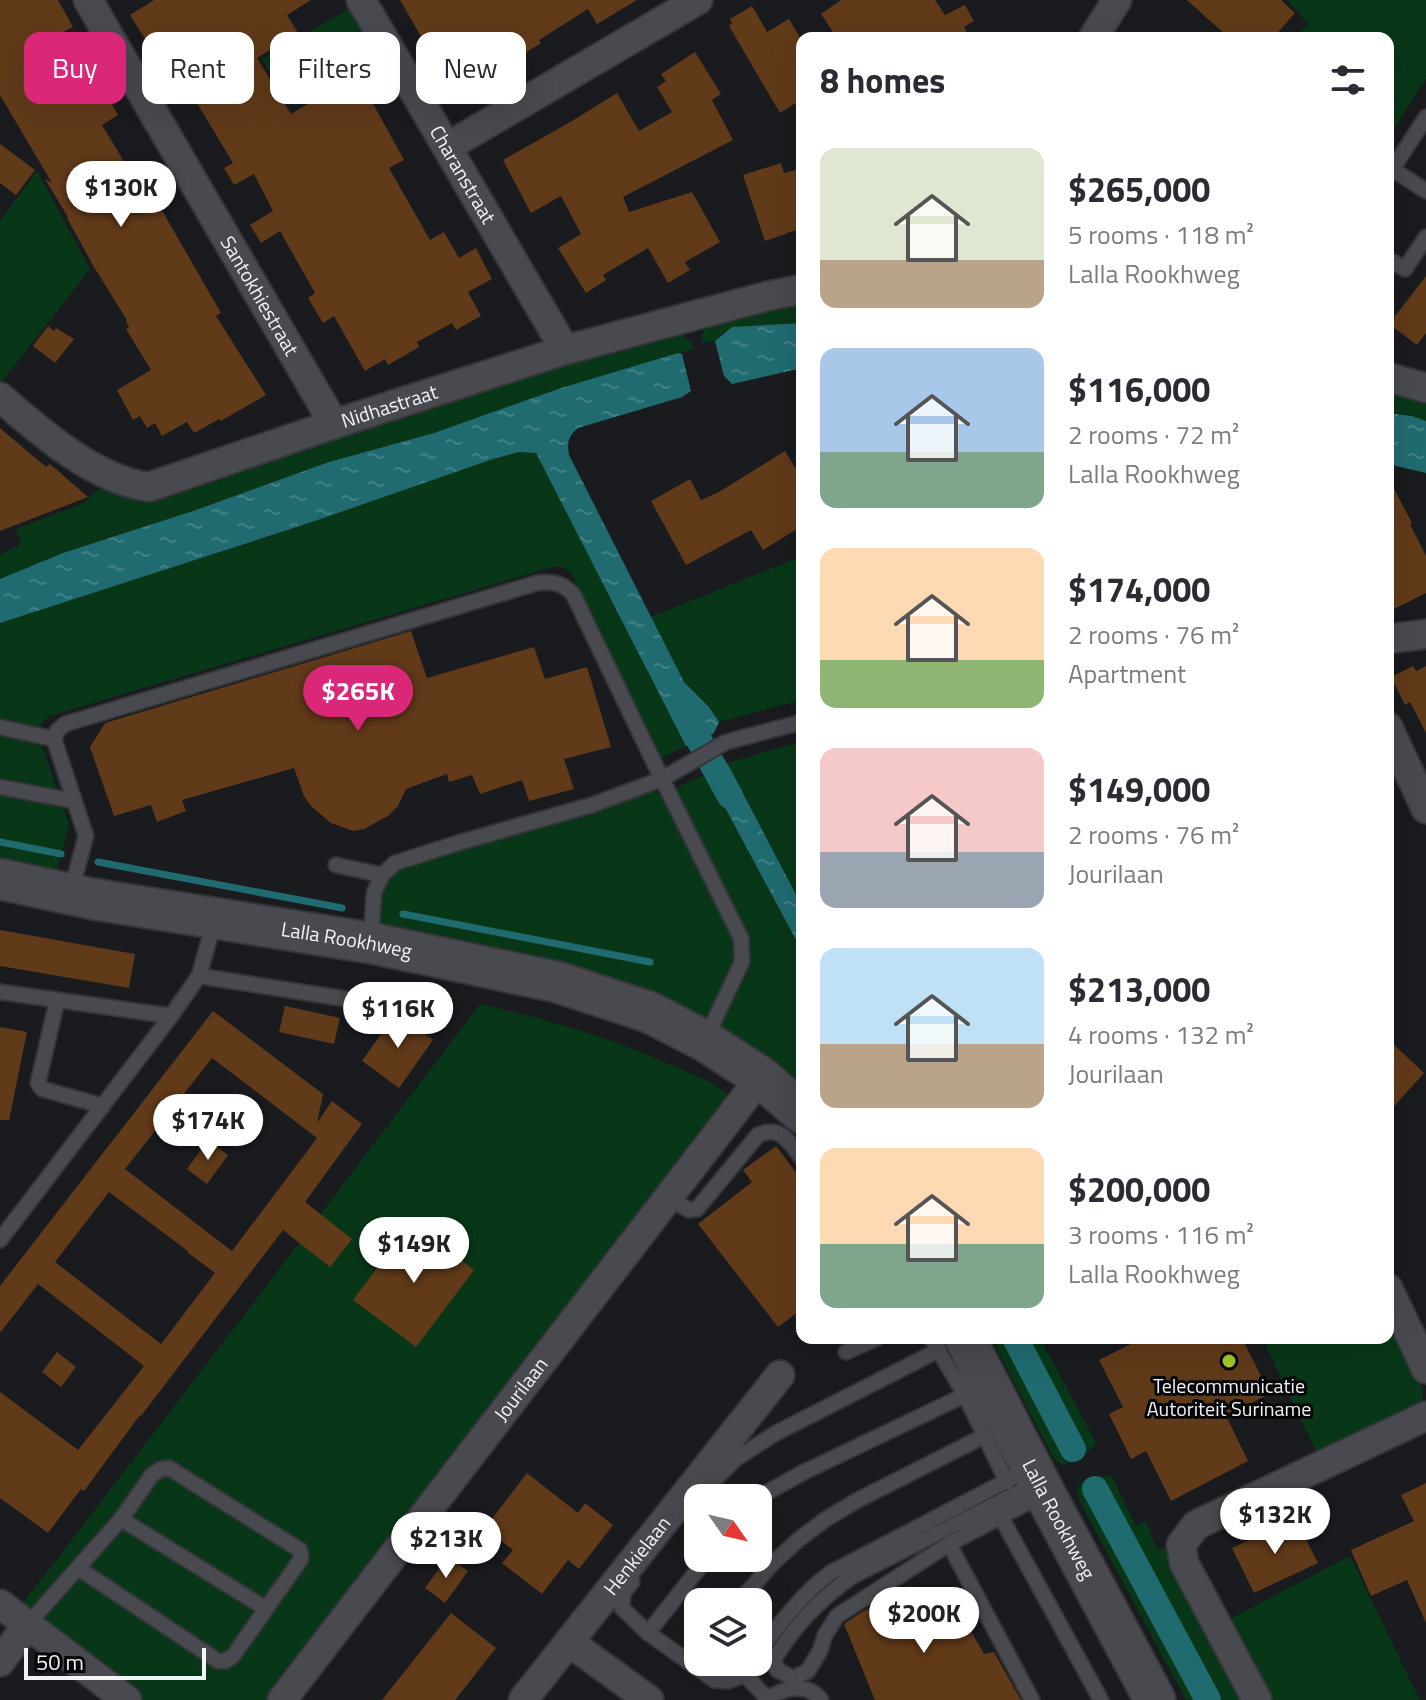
<!DOCTYPE html>
<meta charset="utf-8">
<style>
body{margin:0;font-family:"Titillium Web",sans-serif;background:#f7f7f7;color:#2b2b33;height:100vh;display:flex;flex-direction:column;font-size:30px;white-space:nowrap}
*{box-sizing:border-box;margin:0}
p{font-size:26px;color:#7c7c81}
.icon{flex:none;width:44px;height:44px;fill:none;stroke:currentColor;stroke-width:2;stroke-linecap:round;stroke-linejoin:round}
.map{position:relative;flex:1;overflow:hidden}
.sheet{position:absolute;left:796px;top:32px;width:598px;height:1312px;display:flex;flex-direction:column;background:#fff;border-radius:16px;box-shadow:0 8px 32px #0002}
.sheet>*{flex:none}
.guide{position:absolute;left:24px;top:32px;width:652px;height:72px;display:flex;gap:16px}
.needle{width:52px;rotate:124deg}
.tools{position:absolute;left:684px;top:1484px;display:grid;gap:16px}
.tools a{display:grid;place-items:center;width:88px;height:88px;border-radius:16px;background:#fff;box-shadow:0 8px 32px #0002;font-size:40px}
.scale{position:absolute;left:24px;bottom:20px;width:182px;box-sizing:border-box;padding-left:8px;border:4px solid #f1f3f6;border-top:0;font-size:22px;line-height:28px;white-space:nowrap;color:#f1f3f6;-webkit-text-stroke:6px #050607;paint-order:stroke}
.price{position:absolute;translate:-50% -68px;padding:0 18px;border-radius:28px;background:#fff;color:#222;font-size:26px;line-height:52px;filter:drop-shadow(0 2px 4px #0008)}
.price::after{content:'';position:absolute;left:50%;top:48px;width:24px;height:18px;margin-left:-12px;background:inherit;clip-path:polygon(0 0,100% 0,50% 100%)}
.price.selected{background:#db2777;color:#fff}
ul{padding:0;list-style:none}
li{display:flex;align-items:center;gap:24px;height:200px;padding:0 24px}
li span{display:grid;place-items:center;flex:none;width:224px;height:160px;border-radius:16px;color:#555}
li>.icon{margin-inline-start:auto}
span .icon{width:96px;height:96px;fill:#fffc;stroke-width:1}
li b{font-size:34px}
h2{display:flex;justify-content:space-between;align-items:center;height:96px;padding:0 24px;font-size:34px}
.tag{padding:0 28px;border-radius:16px;background:#fff;box-shadow:0 8px 32px #0002;font-size:28px;line-height:72px}
.tag.selected{background:#db2777;color:#fff}
.map>svg:first-child{display:block}
.grass{fill:#083717}
.water{fill:url(#water-ripples)}
.lines{fill:none;stroke-linecap:round;stroke-linejoin:round}
.stream{stroke:#206b70;stroke-width:7}
.canal{stroke:#206b70;stroke-width:26}
.building{fill:#613a19;fill-rule:evenodd}
.lane-casing{stroke:#343538;stroke-width:18}
.street-casing{stroke:#343538;stroke-width:32}
.secondary-casing{stroke:#343538;stroke-width:44}
.lane{stroke:#484a4f;stroke-width:14}
.street{stroke:#484a4f;stroke-width:28}
.secondary{stroke:#484a4f;stroke-width:40}
.poi-dot{fill:#a3c926;stroke:#050607;stroke-width:3}
.labels{text-anchor:middle;stroke-width:6;stroke-linejoin:round;paint-order:stroke}
.street-label{font-size:20px;fill:#f1f3f6;stroke:#050607}
.poi-label{font-size:20px;fill:#f1f3f6;stroke:#050607}
</style>
<div class="map">
<svg width="1426" height="1700" viewBox="0 0 1426 1700">
<defs>
<pattern id="water-ripples" width="26" height="14" patternUnits="userSpaceOnUse" patternTransform="scale(2)"><rect width="26" height="14" fill="#206b70"/><path d="M2 4q2-2 4 0t4 0M15 11q2-2 4 0t4 0" fill="none" stroke="#418185"/></pattern>
</defs>
<rect width="100%" height="100%" fill="#191b1f"/>
<!-- grass -->
<g class="grass">
<path d="M1288 0H1426V79L1388 138V38H1294L1308 24Z"/>
<path d="M352 7 378 53 289 105 262 59Z"/>
<path d="M37 171 90 269 0 384V221Z"/>
<path d="M802 303V323L724 332 715 341 702 343C701 333 704 329 712 322Z"/>
<path d="M678 333 691 342 694 349 561 388 434 433 329 462 196 510 63 553 0 579V555L21 544 16 529 84 503 100 487 133 496 670 334Z"/>
<path d="M1388 389 1426 401V421L1412 416 1388 413Z"/>
<path d="M519 452 536 453 686 746 659 759 572 574 563 567H552L49 716 41 724 39 737 69 824 56 874 0 862V623L312 522 493 459Z"/>
<path d="M802 556V700L719 722 709 706 684 682 651 617Z"/>
<path d="M802 741V906L727 763Z"/>
<path d="M707 774 802 951V1091L722 1028 726 1010 746 976 750 959 747 934 676 788Z"/>
<path d="M651 790 659 794 666 803 732 934C734 940 737 948 737 954 735 977 716 1000 704 1019L380 926 376 918C380 899 384 884 397 869Z"/>
<path d="M480 1004C548 1019 615 1039 678 1068 695 1076 713 1082 727 1094L725 1106 454 1463 267 1700H144L21 1606 245 1314Z"/>
<path d="M1388 1314 1423 1390 1422 1405 1318 1455 1262 1338H1388Z"/>
<path d="M991 1338H1040L1096 1443 1086 1454 1062 1465 1053 1457Z"/>
<path d="M1111 1475 1136 1526 1146 1521 1157 1550 1173 1545 1248 1700H1186L1078 1498 1079 1485 1085 1479Z"/>
<path d="M1350 1556 1420 1700H1267L1226 1621Z"/>
</g>
<!-- water -->
<g class="water">
<path d="M802 323V368L732 384 724 376 715 341 732 327Z"/>
<path d="M678 353 682 354 691 391 682 397 578 428C568 436 567 443 569 455L684 682 709 707 719 722 714 733 691 746H686L536 453 519 452 493 459 312 522 0 623V579L63 553 196 510 329 462 434 433 561 388Z"/>
<path d="M1388 413 1412 416 1426 421V473L1388 464Z"/>
<path d="M727 763 802 906V951L707 774 709 769Z"/>
</g>
<g class="lines">
<!-- stream -->
<g class="stream">
<path d="M0 842 61 854"/>
<path d="M98 862 342 908"/>
<path d="M403 914 650 962"/>
</g>
<!-- canal -->
<g class="canal">
<path d="M683 711 730 796"/>
<path d="M1015 1338 1073 1449"/>
<path d="M1095 1489 1208 1700"/>
</g>
</g>
<!-- building -->
<g class="building">
<path d="M0 0H58L73 27 57 35 86 83 96 77 118 115 102 125 141 190 146 187 148 190 153 187 163 206 160 207 221 313 216 316 266 395 221 421 219 419 194 433 187 422 162 436 155 423 147 428 140 416 133 420 117 390 151 370 126 329 129 327 126 321 127 320 94 267 67 218 68 217 45 179 52 183 0 95Z"/>
<path d="M154 0H311L287 15 298 33 257 58 291 114 361 72 374 95 370 98 404 160 389 168 430 240 444 232 459 258 476 248 492 279 468 292 481 316 456 330 452 323 417 342 419 347 388 365 385 359 365 371 334 316 323 323 308 298 315 293 280 231 261 243 250 225 273 211 254 174 234 185 224 168 233 163 189 90 173 99 156 69 162 66 130 15Z"/>
<path d="M400 0H637L597 24 588 9 539 40 541 43 511 62 510 61 454 94Z"/>
<path d="M841 0H935L945 15 965 5 974 21 964 27 970 38H837L821 14Z"/>
<path d="M1187 0H1281L1295 13 1273 38H1229Z"/>
<path d="M752 6 767 32 789 19 802 41V99L780 113 729 26 732 23 730 19Z"/>
<path d="M695 52 721 94 712 100 733 140 623 197 629 212 692 192 720 242 685 262 690 270 668 283 648 248 603 275 606 280 586 293 558 248 581 234 561 196 531 213 503 160 572 121 617 93 639 131 672 112 657 87 666 81 661 74Z"/>
<path d="M0 144 35 170 16 195 0 183Z"/>
<path d="M781 163 784 173 802 168V228L765 241 743 175Z"/>
<path d="M1426 276V333L1417 345 1389 324Z"/>
<path d="M48 326 54 331 56 328 74 339 55 363 33 346Z"/>
<path d="M0 428 46 467 50 464 88 497 0 531Z"/>
<path d="M785 451 802 479V526L763 550 751 530 686 565 651 501 690 479 701 500 719 492Z"/>
<path d="M1388 477 1412 523 1410 524 1426 556V593L1388 612Z"/>
<path d="M411 631 427 678 534 647 545 679 587 667 611 747 564 759 574 789 529 801 522 780 480 794 472 775 449 782 447 774 406 789 398 806 388 816 364 829 353 831 331 823 311 806 304 796 294 768 182 800 186 811 157 822 151 805 114 816 90 747 105 723Z"/>
<path d="M1413 666 1416 671 1426 666V733L1410 702 1405 705 1391 677Z"/>
<path d="M0 930 135 954 129 988 0 966Z"/>
<path d="M285 1006 340 1018 334 1044 279 1032Z"/>
<path d="M213 1011 323 1094 317 1123 332 1101 362 1124 305 1202 352 1239 330 1267 283 1230 141 1416 140 1415 84 1491 81 1489 48 1533 0 1498V1392L78 1450 144 1366 38 1284 0 1333V1286ZM212 1058 317 1138 232 1251 125 1169ZM109 1192 188 1251 187 1252 215 1273 161 1344 55 1262Z"/>
<path d="M396 1013 433 1040 399 1088 362 1061Z"/>
<path d="M0 1027 27 1032 9 1120H0Z"/>
<path d="M1388 1039 1424 1073 1388 1113Z"/>
<path d="M208 1140 228 1155 207 1184 187 1169Z"/>
<path d="M776 1146 802 1180V1309L778 1327 698 1224 752 1182 743 1170Z"/>
<path d="M412 1222 474 1270 416 1347 353 1300Z"/>
<path d="M1143 1338H1242L1265 1384 1260 1386 1265 1396 1226 1416 1248 1461 1171 1501 1146 1451 1131 1459 1109 1414 1123 1407 1099 1360Z"/>
<path d="M57 1352 76 1367 61 1387 42 1372Z"/>
<path d="M527 1473 578 1513 585 1503 613 1525 579 1569 568 1560 542 1594 502 1563 513 1550 485 1528Z"/>
<path d="M1426 1483V1623L1407 1580 1371 1596 1351 1550 1414 1521 1401 1495Z"/>
<path d="M1295 1518 1318 1563 1254 1593 1232 1548Z"/>
<path d="M448 1557 468 1571 445 1603 425 1588Z"/>
<path d="M912 1586 945 1629 964 1619 984 1654 994 1652 1021 1700H875L844 1624 862 1612Z"/>
<path d="M451 1613 496 1648 455 1700H382Z"/>
</g>
<g class="lines">
<!-- lane casing -->
<g class="lane-casing">
<g id="lane">
<path d="M1392 169 1426 191"/>
<path d="M1388 176 1426 117"/>
<path d="M1388 259 1405 269 1426 237"/>
<path d="M0 727 54 739"/>
<path d="M0 787 74 801"/>
<path d="M336 865 382 875"/>
<path d="M71 891 86 836 54 739 57 731 65 724 537 583C553 581 562 583 573 594L662 779 726 742 802 722"/>
<path d="M371 938 374 893 382 875 395 863 461 842 592 805 662 779 741 938 742 962 705 1040"/>
<path d="M199 976 366 1002"/>
<path d="M0 992 171 1016"/>
<path d="M57 1001 38 1083 42 1089 103 1106"/>
<path d="M669 1198 689 1210 697 1209 758 1135C781 1125 789 1142 802 1158"/>
<path d="M0 1240 171 1016 199 976 215 919"/>
<path d="M931 1338 965 1395 1007 1482"/>
<path d="M846 1352 877 1338"/>
<path d="M1037 1483 851 1577C817 1602 796 1624 774 1659L777 1670 793 1678 808 1671 820 1651 825 1635 837 1616 949 1544 1044 1494"/>
<path d="M704 1490 737 1458 776 1433 939 1350"/>
<path d="M758 1502 766 1493 804 1472 965 1395"/>
<path d="M1001 1517 1101 1700"/>
<path d="M121 1519 265 1608"/>
<path d="M949 1544 1032 1700"/>
<path d="M632 1582 623 1593 622 1608 648 1633 714 1680 728 1681 745 1675 753 1662"/>
<path d="M739 1602 771 1565 798 1540 826 1519 856 1501 984 1436"/>
<path d="M28 1624 121 1519 152 1475 161 1469 169 1468 300 1550 301 1559 233 1656 225 1661H218L78 1568"/>
<path d="M648 1633 707 1558"/>
<path d="M758 1654C778 1625 803 1592 832 1572L1031 1468"/>
<path d="M687 1661 698 1648"/>
<path d="M745 1675 767 1698"/>
<path d="M766 1700C782 1688 807 1681 821 1700"/>
</g>
</g>
<!-- street casing -->
<g class="street-casing">
<g id="street">
<path id="s1" d="M88 0 334 424"/>
<path id="s2" d="M361 0 565 350"/>
<path d="M1093 38 1117 0"/>
<path d="M447 147 698 0"/>
<path d="M1388 377 1426 388"/>
<path id="s3" d="M0 397C40 432 95 480 149 487L334 424 565 350 768 296 802 289"/>
<path d="M1388 639 1426 634"/>
<path d="M1388 727 1426 809"/>
<path d="M1388 1288 1426 1369"/>
<path d="M0 1604 127 1700"/>
<path d="M569 1642 649 1700"/>
<path d="M0 1662 28 1624"/>
<path id="s4" d="M282 1700 761 1077"/>
<path id="s5" d="M523 1700 780 1375"/>
<path d="M1257 1700 1184 1563 1181 1545 1196 1525 1426 1416"/>
</g>
</g>
<!-- secondary casing -->
<g class="secondary-casing">
<g id="secondary">
<path id="s6" d="M0 879 93 899 371 943 557 982 649 1012 705 1041 761 1077 802 1113"/>
<path id="s7" d="M965 1338 1045 1494 1155 1700"/>
</g>
</g>
<!-- lane -->
<use href="#lane" class="lane"/>
<!-- street -->
<use href="#street" class="street"/>
<!-- secondary -->
<use href="#secondary" class="secondary"/>
</g>
<!-- markers -->
<circle class="poi-dot" cx="1229" cy="1361" r="8"/>
<g class="labels">
<!-- street labels -->
<g class="street-label">
<text dy="7" stroke="none"><textPath href="#s2" startOffset="202">Charanstraat</textPath></text>
<text dy="7" stroke="none"><textPath href="#s1" startOffset="342">Santokhiestraat</textPath></text>
<text dy="7" stroke="none"><textPath href="#s3" startOffset="430">Nidhastraat</textPath></text>
<text dy="7" stroke="none"><textPath href="#s6" startOffset="352">Lalla Rookhweg</textPath></text>
<text dy="7" stroke="none"><textPath href="#s4" startOffset="392">Jourilaan</textPath></text>
<text dy="7" stroke="none"><textPath href="#s7" startOffset="204">Lalla Rookhweg</textPath></text>
<text dy="7" stroke="none"><textPath href="#s5" startOffset="184">Henkielaan</textPath></text>
</g>
<!-- poi labels -->
<g class="poi-label">
<text x="1229" y="1393">Telecommunicatie<tspan x="1229" dy="23">Autoriteit Suriname</tspan></text>
</g>
</g>
</svg>
<div class="tools">
<a><svg class="needle" viewBox="-14 -14 28 28"><path d="M0-13l5 13h-10z" fill="#e53935"/><path d="M0 13l5-13h-10z" fill="#7c7c81"/></svg></a>
<a><svg class="icon" aria-label="layers" viewBox="0 0 24 24"><path d="M12 4l9 5-9 5-9-5zM3 14l9 5 9-5"/></svg></a>
</div>
<div class="scale">50 m</div>
<b class="price" style="left:121px;top:229px">$130K</b>
<b class="price selected" style="left:358px;top:733px">$265K</b>
<b class="price" style="left:398px;top:1050px">$116K</b>
<b class="price" style="left:208px;top:1162px">$174K</b>
<b class="price" style="left:414px;top:1285px">$149K</b>
<b class="price" style="left:1275px;top:1556px">$132K</b>
<b class="price" style="left:446px;top:1580px">$213K</b>
<b class="price" style="left:924px;top:1655px">$200K</b>
<div class="guide">
<a class="tag selected">Buy</a>
<a class="tag">Rent</a>
<a class="tag">Filters</a>
<a class="tag">New</a>
</div>
<section class="sheet">
<h2>8 homes<svg class="icon" aria-label="filters" viewBox="0 0 24 24"><path d="M4 7h16M4 17h16"/><circle cx="9" cy="7" r="2"/><circle cx="15" cy="17" r="2"/></svg></h2>
<ul>
<li><span style="background:linear-gradient(#dfe7d0 70%,#b9a48a 0)"><svg class="icon" aria-label="home" viewBox="0 0 24 24"><path d="M3 11l9-7 9 7M6 9v11h12V9"/></svg></span><div><b>$265,000</b><p>5 rooms · 118 m²</p><p>Lalla Rookhweg</p></div></li>
<li><span style="background:linear-gradient(#a9c7e8 65%,#7fa58c 0)"><svg class="icon" aria-label="home" viewBox="0 0 24 24"><path d="M3 11l9-7 9 7M6 9v11h12V9"/></svg></span><div><b>$116,000</b><p>2 rooms · 72 m²</p><p>Lalla Rookhweg</p></div></li>
<li><span style="background:linear-gradient(#ffd9b3 70%,#8fb573 0)"><svg class="icon" aria-label="home" viewBox="0 0 24 24"><path d="M3 11l9-7 9 7M6 9v11h12V9"/></svg></span><div><b>$174,000</b><p>2 rooms · 76 m²</p><p>Apartment</p></div></li>
<li><span style="background:linear-gradient(#f6c9c9 65%,#9aa5b1 0)"><svg class="icon" aria-label="home" viewBox="0 0 24 24"><path d="M3 11l9-7 9 7M6 9v11h12V9"/></svg></span><div><b>$149,000</b><p>2 rooms · 76 m²</p><p>Jourilaan</p></div></li>
<li><span style="background:linear-gradient(#bfe0f5 60%,#b9a48a 0)"><svg class="icon" aria-label="home" viewBox="0 0 24 24"><path d="M3 11l9-7 9 7M6 9v11h12V9"/></svg></span><div><b>$213,000</b><p>4 rooms · 132 m²</p><p>Jourilaan</p></div></li>
<li><span style="background:linear-gradient(#ffd9b3 60%,#7fa58c 0)"><svg class="icon" aria-label="home" viewBox="0 0 24 24"><path d="M3 11l9-7 9 7M6 9v11h12V9"/></svg></span><div><b>$200,000</b><p>3 rooms · 116 m²</p><p>Lalla Rookhweg</p></div></li>
</ul>
</section>
</div>
